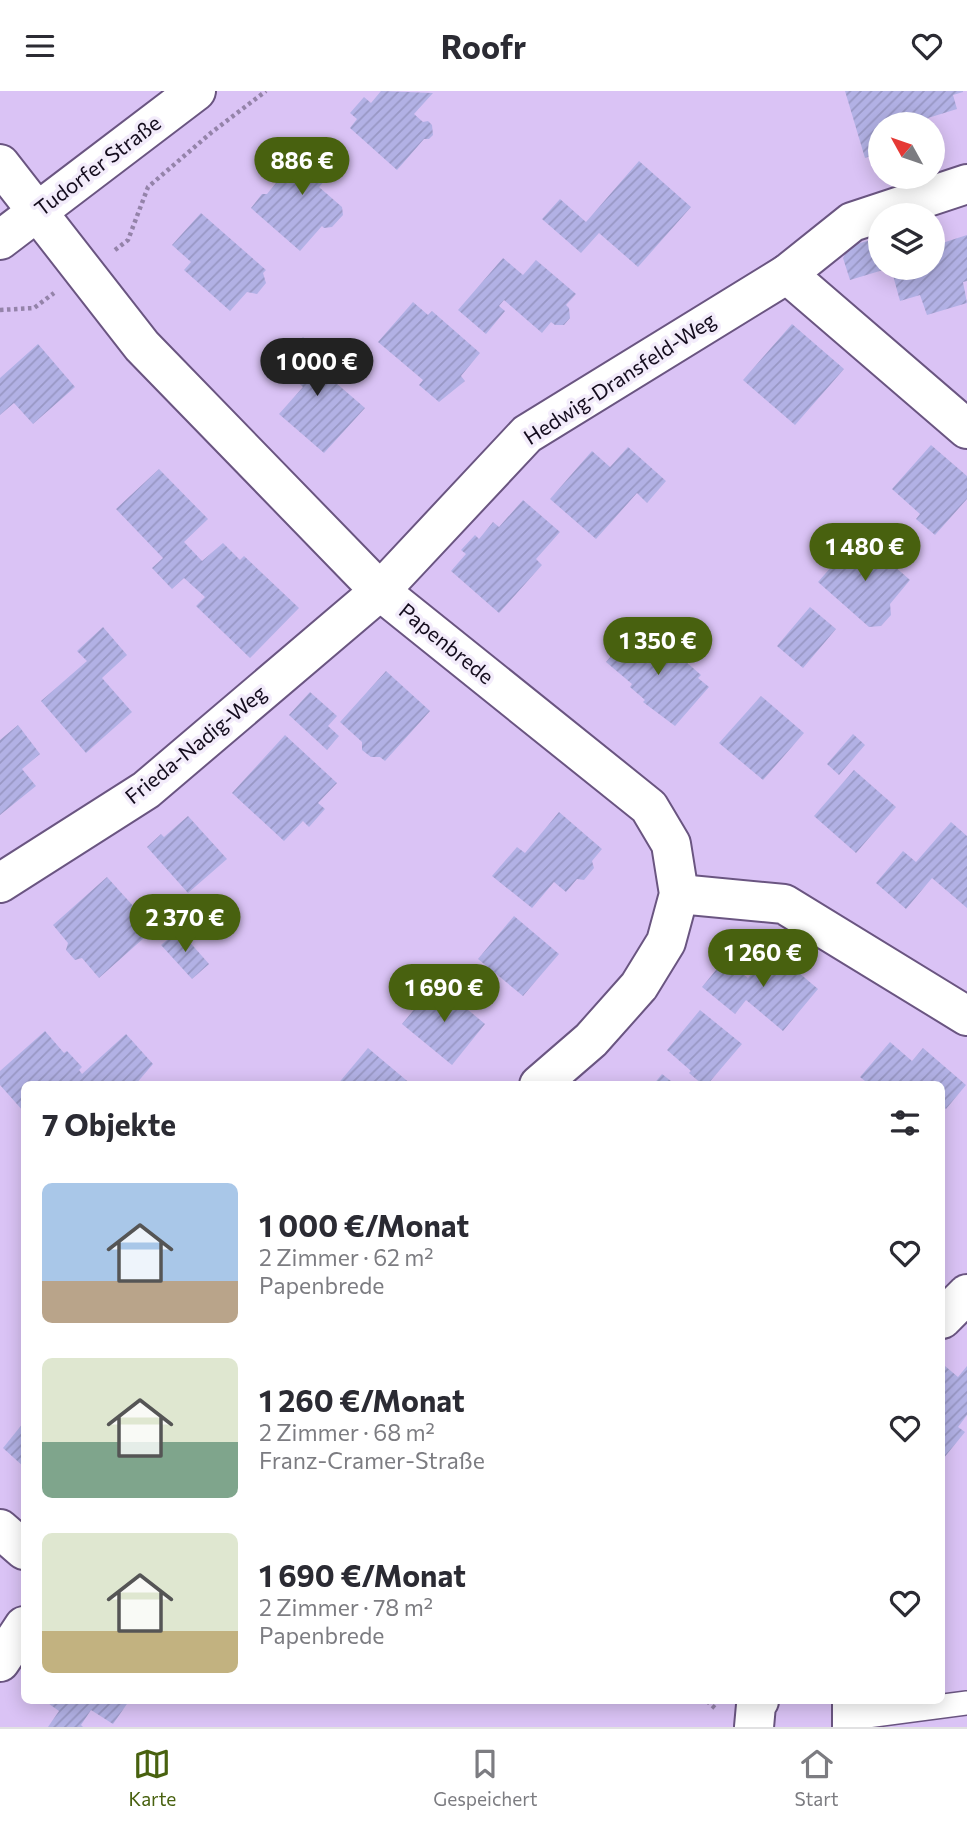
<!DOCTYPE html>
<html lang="de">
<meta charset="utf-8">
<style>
body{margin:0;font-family:Commissioner,sans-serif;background:#f2f2f3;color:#2b2b33;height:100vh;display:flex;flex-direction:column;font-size:26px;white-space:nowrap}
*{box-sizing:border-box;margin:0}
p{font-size:23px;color:#7c7c81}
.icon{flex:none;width:38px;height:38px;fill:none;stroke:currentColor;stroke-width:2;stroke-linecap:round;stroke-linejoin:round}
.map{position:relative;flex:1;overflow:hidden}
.panel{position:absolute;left:21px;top:990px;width:924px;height:623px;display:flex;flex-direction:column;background:#fff;border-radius:10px;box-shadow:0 4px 18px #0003}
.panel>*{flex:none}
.needle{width:46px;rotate:310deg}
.buttons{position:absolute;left:868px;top:21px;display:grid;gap:14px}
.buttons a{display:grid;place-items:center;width:77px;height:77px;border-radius:50%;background:#fff;box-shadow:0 4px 18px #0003;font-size:35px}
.price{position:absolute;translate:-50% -60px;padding:0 16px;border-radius:24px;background:#48610f;color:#fff;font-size:23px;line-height:46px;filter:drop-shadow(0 2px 4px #0008)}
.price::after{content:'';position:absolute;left:50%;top:42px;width:21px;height:16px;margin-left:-10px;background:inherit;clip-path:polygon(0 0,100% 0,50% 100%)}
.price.on{background:#222;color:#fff}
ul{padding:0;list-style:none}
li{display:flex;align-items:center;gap:21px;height:175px;padding:0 21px}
li span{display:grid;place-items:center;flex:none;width:196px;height:140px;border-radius:10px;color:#555}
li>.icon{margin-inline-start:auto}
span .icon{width:84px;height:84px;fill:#fffc;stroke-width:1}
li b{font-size:30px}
h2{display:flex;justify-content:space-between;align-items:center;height:84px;padding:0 21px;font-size:30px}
header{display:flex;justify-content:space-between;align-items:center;height:91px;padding:0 21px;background:#fff;font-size:32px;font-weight:700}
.tab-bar{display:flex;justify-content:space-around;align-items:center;height:98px;border-top:2px solid #e1e1e2;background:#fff;font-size:19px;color:#7c7c81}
.tab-bar a{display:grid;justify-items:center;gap:4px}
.tab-bar .on{color:#48610f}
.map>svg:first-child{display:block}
.building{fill:url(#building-hatch)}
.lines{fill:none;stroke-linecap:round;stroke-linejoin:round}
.service-casing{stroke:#6a5581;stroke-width:26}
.minor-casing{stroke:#6a5581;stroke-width:42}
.secondary-casing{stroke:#6a5581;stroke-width:42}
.path{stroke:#9483a9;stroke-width:4.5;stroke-dasharray:3.5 3.5;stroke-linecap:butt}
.service{stroke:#fff;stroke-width:23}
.minor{stroke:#fff;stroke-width:38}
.secondary{stroke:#fff;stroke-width:38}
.labels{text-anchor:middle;stroke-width:7;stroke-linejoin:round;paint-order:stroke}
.street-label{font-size:21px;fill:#140c1d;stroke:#f3ecfb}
</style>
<header><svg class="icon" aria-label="menu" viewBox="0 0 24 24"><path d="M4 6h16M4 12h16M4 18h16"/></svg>Roofr<svg class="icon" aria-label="heart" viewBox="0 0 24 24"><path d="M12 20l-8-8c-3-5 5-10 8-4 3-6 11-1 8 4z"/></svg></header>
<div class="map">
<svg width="967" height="1636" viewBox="0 0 967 1636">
<defs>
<pattern id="building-hatch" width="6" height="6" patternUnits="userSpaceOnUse" patternTransform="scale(1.75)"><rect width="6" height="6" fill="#b2b1e5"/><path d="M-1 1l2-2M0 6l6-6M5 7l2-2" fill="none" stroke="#9897c4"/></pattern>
</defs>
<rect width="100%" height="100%" fill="#dac3f5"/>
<!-- building -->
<g class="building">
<path d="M381 0 433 2 414 23 423 31 428 30 432 34 433 44 429 48H424L397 79 350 37 357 28 350 22 364 6 371 12Z"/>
<path d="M845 0H963V1L953 4 957 18 928 27 930 33H880V62L865 67Z"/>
<path d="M313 47 341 71 319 96 342 116 343 124 332 136 324 137 322 135 300 160 251 117 262 103H267L276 92V88Z"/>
<path d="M639 70 691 116 638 176 599 142 581 162 542 128 560 108 586 131Z"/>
<path d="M201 122 266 179 263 182 266 192 257 203 247 201 230 220 184 179 191 171 172 154Z"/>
<path d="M967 144V190L963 191 967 212 927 224 920 204 900 210 891 177H933V155Z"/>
<path d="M874 148 880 177 883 179 850 189 843 167 850 155Z"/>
<path d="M503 167 523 184 536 169 576 203 566 214 569 217 570 227 564 234H555L551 231 542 242 504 209 499 215 505 220 486 243 458 219Z"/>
<path d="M413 211 428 224 432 220 480 262 461 285 465 290 439 311 419 294 423 289 378 251Z"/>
<path d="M792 233 844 278 795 334 743 289Z"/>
<path d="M303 246 329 269 321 279 365 317 324 362 279 323 303 296 278 273Z"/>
<path d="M38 253 75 296 33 333 14 312 0 324V287Z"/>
<path d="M931 354 967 385V408L935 444 916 428 920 423 892 398Z"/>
<path d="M628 356 666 390 647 412 637 402 596 448 550 408 592 360 610 376Z"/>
<path d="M159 378 208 428 184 451 202 470 223 452 240 469 244 465 299 517 250 567 196 515 205 506 184 487 172 498 152 477 163 467 116 418Z"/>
<path d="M523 409 560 441 536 468 542 474 499 522 451 480 466 463 461 459 475 444 479 448 493 431 499 436Z"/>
<path d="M859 444 910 489 890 513 891 524 881 535 869 536 818 491Z"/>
<path d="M810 516 836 538 803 577 777 555Z"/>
<path d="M103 536 127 564 102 587 132 621 86 662 41 610 87 570 77 560Z"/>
<path d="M635 538 661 560 663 557 674 566 677 563 701 584 698 587 709 596 675 635 643 611 645 609 630 596 632 593 606 571Z"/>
<path d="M386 580 430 620 385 670 380 666H371L362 659V651L340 631Z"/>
<path d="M310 601 337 625 328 635 339 645 327 659 289 624Z"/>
<path d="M761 605 804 642 763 689 719 652Z"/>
<path d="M18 634 40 663 22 678 36 695 0 724V649Z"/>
<path d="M853 643 865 654 839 684 827 673Z"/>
<path d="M285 644 337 692 318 712 325 718 309 736 303 730 284 750 232 702Z"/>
<path d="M854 679 896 716 856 762 814 725Z"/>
<path d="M559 721 602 758 592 770 594 777 584 789 577 788 566 801 554 791 532 817 492 785 517 756 525 762Z"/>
<path d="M188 725 227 768 188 802 147 756 161 743 164 746Z"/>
<path d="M951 731 967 745V817L932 787 906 818 876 792 903 760 916 771Z"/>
<path d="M107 786 154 838 99 887 82 867 75 869 66 859 68 852 53 834Z"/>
<path d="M514 825 559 863 523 905 478 868Z"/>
<path d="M179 839 209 873 192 888 161 854Z"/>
<path d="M772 859 818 898 783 940 746 909 735 923 702 896 725 868 748 887Z"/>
<path d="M436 892 485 933 452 974 402 933Z"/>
<path d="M700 919 742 953 707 994H703L689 982 691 980 667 959Z"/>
<path d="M45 940 64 962 67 960 82 976 79 979 82 983 126 943 153 973 135 994H112L109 990 105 994H24V1021L0 994V980Z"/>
<path d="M890 951 912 970 923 957 966 994 946 1018 944 1016 942 1019V994H870L860 986Z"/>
<path d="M368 957 412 994H337Z"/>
<path d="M662 983 676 994H653Z"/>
<path d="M945 1275 958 1286 967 1275V1324L958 1336 965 1341 943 1368 945 1371 942 1375V1279Z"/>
<path d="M24 1331V1376L3 1357Z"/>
<path d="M45 1610H129L113 1633 91 1619 81 1634 83 1636H48L59 1620Z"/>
</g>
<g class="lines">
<!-- service casing -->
<g class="service-casing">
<path id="service" d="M852 1627 967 1612"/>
</g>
<!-- minor casing -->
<g class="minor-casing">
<g id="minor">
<path d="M0 73 142 255 380 500 649 716 671 753 679 803 666 851 639 895 591 949 539 994"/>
<path d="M787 183 852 131 967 93"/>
<path d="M0 792 146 699 380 500 527 343 787 183 967 338"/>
<path d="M679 803 784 813 967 925"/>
<path d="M942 1228 967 1203"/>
<path d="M0 1438 24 1459"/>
<path d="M0 1571 24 1535"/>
<path d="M754 1636 756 1614 759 1610"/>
<path d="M852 1636V1610"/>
</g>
</g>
<!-- secondary casing -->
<g class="secondary-casing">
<path id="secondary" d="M0 149 196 0"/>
</g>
<!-- path -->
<g class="path">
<path d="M115 159 128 149 148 96 212 41 266 0"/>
<path d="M0 219 34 217 54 202"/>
<path d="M707 1610 717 1619"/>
</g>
<!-- service -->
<use href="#service" class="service"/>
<!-- minor -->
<use href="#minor" class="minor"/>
<!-- secondary -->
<use href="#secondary" class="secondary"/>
</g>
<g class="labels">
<!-- street labels -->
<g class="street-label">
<text transform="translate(98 75) rotate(-37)" y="7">Tudorfer Straße</text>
<text transform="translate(620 288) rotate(-33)" y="7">Hedwig-Dransfeld-Weg</text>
<text transform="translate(446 553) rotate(39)" y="7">Papenbrede</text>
<text transform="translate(196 654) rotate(-39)" y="7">Frieda-Nadig-Weg</text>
</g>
</g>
</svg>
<div class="buttons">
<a><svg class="needle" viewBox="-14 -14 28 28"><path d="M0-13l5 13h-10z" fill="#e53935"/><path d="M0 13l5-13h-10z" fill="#7c7c81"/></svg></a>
<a><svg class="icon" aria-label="layers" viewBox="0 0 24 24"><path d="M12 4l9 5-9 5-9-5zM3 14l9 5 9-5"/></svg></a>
</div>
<b class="price" style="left:302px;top:106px">886 €</b>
<b class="price on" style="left:317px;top:307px">1 000 €</b>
<b class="price" style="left:865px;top:492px">1 480 €</b>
<b class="price" style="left:658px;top:586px">1 350 €</b>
<b class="price" style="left:185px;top:863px">2 370 €</b>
<b class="price" style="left:763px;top:898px">1 260 €</b>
<b class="price" style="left:444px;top:933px">1 690 €</b>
<section class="panel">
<h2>7 Objekte<svg class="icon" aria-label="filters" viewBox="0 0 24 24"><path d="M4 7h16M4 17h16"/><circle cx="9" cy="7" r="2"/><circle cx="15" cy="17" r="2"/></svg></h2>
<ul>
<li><span style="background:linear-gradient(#a9c7e8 70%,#b9a48a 0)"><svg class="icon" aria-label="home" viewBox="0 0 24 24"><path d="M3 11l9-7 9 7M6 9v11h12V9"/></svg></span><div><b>1 000 €/Monat</b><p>2 Zimmer · 62 m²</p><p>Papenbrede</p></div><svg class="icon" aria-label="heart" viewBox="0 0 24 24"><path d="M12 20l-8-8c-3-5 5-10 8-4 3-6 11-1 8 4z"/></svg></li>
<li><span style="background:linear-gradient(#dfe7d0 60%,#7fa58c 0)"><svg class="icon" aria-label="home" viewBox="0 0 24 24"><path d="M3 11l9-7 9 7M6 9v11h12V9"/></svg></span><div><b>1 260 €/Monat</b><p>2 Zimmer · 68 m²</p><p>Franz-Cramer-Straße</p></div><svg class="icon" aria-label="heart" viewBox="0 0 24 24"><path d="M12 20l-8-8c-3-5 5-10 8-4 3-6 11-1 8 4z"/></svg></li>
<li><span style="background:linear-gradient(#dfe7d0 70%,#c2b280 0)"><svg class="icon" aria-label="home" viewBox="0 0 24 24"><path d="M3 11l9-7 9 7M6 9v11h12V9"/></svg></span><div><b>1 690 €/Monat</b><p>2 Zimmer · 78 m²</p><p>Papenbrede</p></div><svg class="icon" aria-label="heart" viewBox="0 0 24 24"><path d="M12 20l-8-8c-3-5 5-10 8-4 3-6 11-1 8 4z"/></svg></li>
</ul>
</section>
</div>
<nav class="tab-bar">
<a class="on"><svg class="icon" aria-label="map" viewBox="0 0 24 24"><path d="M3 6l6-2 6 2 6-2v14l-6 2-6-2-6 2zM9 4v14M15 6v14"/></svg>Karte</a>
<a><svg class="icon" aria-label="saved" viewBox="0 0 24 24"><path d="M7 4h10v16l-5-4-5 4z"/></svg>Gespeichert</a>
<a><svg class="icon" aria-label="home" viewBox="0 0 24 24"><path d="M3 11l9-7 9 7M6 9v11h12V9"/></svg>Start</a>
</nav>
